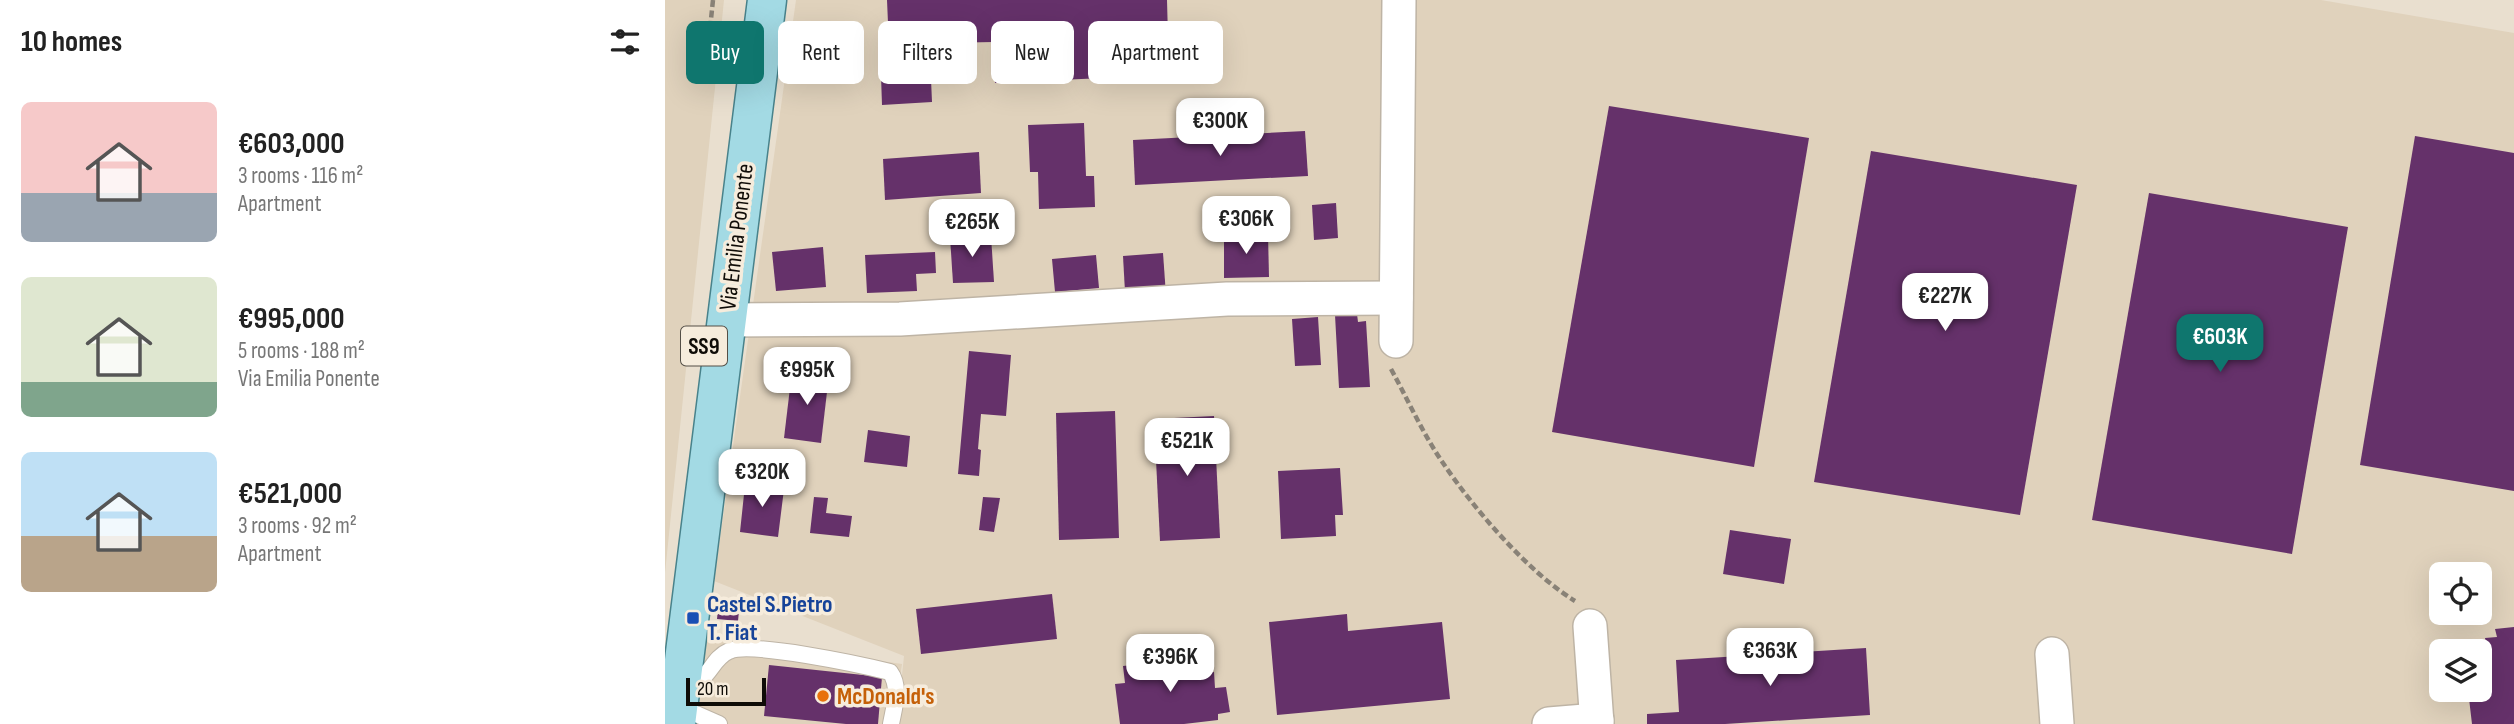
<!DOCTYPE html>
<meta charset="utf-8">
<style>
body{margin:0;font-family:"Sofia Sans Condensed",sans-serif;background:#f6f6f6;color:#222;height:100vh;display:flex;flex-direction:column;font-size:26px;white-space:nowrap}
*{box-sizing:border-box;margin:0}
p{font-size:23px;color:#767676}
.icon{flex:none;width:38px;height:38px;fill:none;stroke:currentColor;stroke-width:2;stroke-linecap:round;stroke-linejoin:round}
.map{position:relative;flex:1;overflow:hidden}
.side{display:flex;flex-direction:column;background:#fff;width:665px}
.side>*{flex:none}
.guide{position:absolute;left:21px;top:21px;width:665px;height:63px;display:flex;gap:14px}
.buttons{position:absolute;left:1764px;top:562px;display:grid;gap:14px}
.buttons a{display:grid;place-items:center;width:63px;height:63px;border-radius:10px;background:#fff;box-shadow:0 7px 28px #0002;font-size:35px}
.scale{position:absolute;left:21px;bottom:18px;width:80px;box-sizing:border-box;padding-left:7px;border:4px solid #0f0c07;border-top:0;font-size:19px;line-height:24px;white-space:nowrap;color:#0f0c07;-webkit-text-stroke:5px #f6ecdc;paint-order:stroke}
.price{position:absolute;translate:-50% -60px;padding:0 16px;border-radius:14px;background:#fff;color:#222;font-size:23px;line-height:46px;filter:drop-shadow(0 2px 4px #0008)}
.price::after{content:'';position:absolute;left:50%;top:42px;width:21px;height:16px;margin-left:-10px;background:inherit;clip-path:polygon(0 0,100% 0,50% 100%)}
.price.on{background:#0f766e;color:#fff}
ul{padding:0;list-style:none}
li{display:flex;align-items:center;gap:21px;height:175px;padding:0 21px}
li span{display:grid;place-items:center;flex:none;width:196px;height:140px;border-radius:10px;color:#555}
li>.icon{margin-inline-start:auto}
span .icon{width:84px;height:84px;fill:#fffc;stroke-width:1}
li b{font-size:30px}
h2{display:flex;justify-content:space-between;align-items:center;height:84px;padding:0 21px;font-size:30px}
.chip{padding:0 24px;border-radius:10px;background:#fff;box-shadow:0 7px 28px #0002;font-size:24px;line-height:63px}
.chip.on{background:#0f766e;color:#fff}
main{display:flex;flex:1;min-height:0}
.map>svg:first-child{display:block}
.built{fill:#e0d2bc;fill-rule:evenodd}
.building{fill:#65316a}
.lines{fill:none;stroke-linecap:round;stroke-linejoin:round}
.service-casing{stroke:#beb4a5;stroke-width:18}
.minor-casing{stroke:#beb4a5;stroke-width:36}
.primary-casing{stroke:#48828b;stroke-width:41}
.path{stroke:#898277;stroke-width:4.5;stroke-dasharray:7 3.5;stroke-linecap:butt}
.service{stroke:#fff;stroke-width:16}
.minor{stroke:#fff;stroke-width:33}
.primary{stroke:#a3dae4;stroke-width:38}
.transit-dot{fill:#1a4fb4;stroke:#f6ecdc;stroke-width:2.5}
.food-dot{fill:#e8710a;stroke:#f6ecdc;stroke-width:2.5}
.labels{text-anchor:middle;stroke-width:7;stroke-linejoin:round;paint-order:stroke}
.shield{fill:#f6ecdc;stroke:#544f47;stroke-width:2}
.shield-label{font-size:23px;font-weight:bold;fill:#0f0c07}
.street-label{font-size:24px;fill:#0f0c07;stroke:#f6ecdc}
.transit-label{font-size:24px;font-weight:bold;fill:#164399;stroke:#f6ecdc;text-anchor:start}
.food-label{font-size:24px;font-weight:bold;fill:#c56008;stroke:#f6ecdc;text-anchor:start}
</style>
<main>
<section class="side">
<h2>10 homes<svg class="icon" aria-label="filters" viewBox="0 0 24 24"><path d="M4 7h16M4 17h16"/><circle cx="9" cy="7" r="2"/><circle cx="15" cy="17" r="2"/></svg></h2>
<ul>
<li><span style="background:linear-gradient(#f6c9c9 65%,#9aa5b1 0)"><svg class="icon" aria-label="home" viewBox="0 0 24 24"><path d="M3 11l9-7 9 7M6 9v11h12V9"/></svg></span><div><b>€603,000</b><p>3 rooms · 116 m²</p><p>Apartment</p></div></li>
<li><span style="background:linear-gradient(#dfe7d0 75%,#7fa58c 0)"><svg class="icon" aria-label="home" viewBox="0 0 24 24"><path d="M3 11l9-7 9 7M6 9v11h12V9"/></svg></span><div><b>€995,000</b><p>5 rooms · 188 m²</p><p>Via Emilia Ponente</p></div></li>
<li><span style="background:linear-gradient(#bfe0f5 60%,#b9a48a 0)"><svg class="icon" aria-label="home" viewBox="0 0 24 24"><path d="M3 11l9-7 9 7M6 9v11h12V9"/></svg></span><div><b>€521,000</b><p>3 rooms · 92 m²</p><p>Apartment</p></div></li>
</ul>
</section>
<div class="map">
<svg width="1849" height="724" viewBox="0 0 1849 724">
<rect width="100%" height="100%" fill="#e9dfcf"/>
<!-- built -->
<g class="built">
<path d="M0 0H59L0 573Z"/>
<path d="M131 0H1656L1849 33V724H232L239 656 49 581ZM1776 574H1815V612H1776ZM1776 651H1815V690H1776Z"/>
<path d="M35 635 237 664 228 724H29Z"/>
</g>
<!-- building -->
<g class="building">
<path d="M222 0H502L504 75 330 83 329 42 275 43 276 55 265 56 267 102 217 105 215 46H224Z"/>
<path d="M944 106 1144 138 1089 467 887 432Z"/>
<path d="M419 123 421 176H429L430 207 374 209 373 172H365L363 125Z"/>
<path d="M640 131 643 176 470 185 468 140Z"/>
<path d="M1750 136 1849 153V491L1695 465Z"/>
<path d="M1206 151 1412 185 1355 515 1149 482Z"/>
<path d="M314 152 316 193 220 200 218 159Z"/>
<path d="M1484 193 1683 227 1627 554 1427 520Z"/>
<path d="M671 203 673 238 649 240 647 205Z"/>
<path d="M603 234 604 277 559 278V235Z"/>
<path d="M326 236 329 282 288 283 285 237Z"/>
<path d="M158 247 161 287 111 291 107 252Z"/>
<path d="M270 252 271 273 251 274 252 291 202 293 200 255Z"/>
<path d="M498 253 501 295 460 292 458 256Z"/>
<path d="M431 255 434 288 390 292 387 259Z"/>
<path d="M692 314 693 322 701 321 705 387 674 388 670 315Z"/>
<path d="M653 317 656 365 630 366 627 319Z"/>
<path d="M304 351 346 355 341 416 316 414 313 449 316 450 314 476 293 474Z"/>
<path d="M127 371 164 375 156 443 119 438Z"/>
<path d="M450 411 454 538 394 540 391 413Z"/>
<path d="M549 416 555 538 495 541 489 419Z"/>
<path d="M203 430 245 436 242 467 199 462Z"/>
<path d="M675 468 678 515H670L671 536 616 539 613 471Z"/>
<path d="M91 476 104 477 103 487 119 489 113 537 75 532 80 485 91 484Z"/>
<path d="M149 497 163 498 161 513 187 516 184 537 145 533Z"/>
<path d="M318 497 335 498 329 532 314 530Z"/>
<path d="M1065 530 1126 539 1119 584 1058 574Z"/>
<path d="M387 594 392 639 256 654 251 609Z"/>
<path d="M54 598 75 600 73 621 52 619Z"/>
<path d="M682 614 683 631 777 622 785 699 612 715 604 622Z"/>
<path d="M1849 627V724H1807L1803 690H1815V685L1826 684 1820 638 1832 637 1830 629Z"/>
<path d="M1201 648 1205 715 1060 724H982V714L1014 712 1011 660Z"/>
<path d="M539 657 541 673 549 672 550 688 561 687 565 712 553 714V720L519 724H455L450 684 460 683 458 666Z"/>
<path d="M104 665 217 677 213 724H181L99 716Z"/>
</g>
<g class="lines">
<!-- service casing -->
<g class="service-casing">
<g id="service">
<path d="M19 687C45 683 45 659 64 651 85 641 197 665 225 672 236 687 229 707 226 724"/>
<path d="M13 706 54 724"/>
</g>
</g>
<!-- minor casing -->
<g class="minor-casing">
<g id="minor">
<path d="M61 320 235 319 562 299 731 298"/>
<path d="M731 341 734 0"/>
<path d="M925 626 932 724"/>
<path d="M1387 654 1392 724"/>
<path d="M884 724 932 720"/>
</g>
</g>
<!-- primary casing -->
<g class="primary-casing">
<path id="primary" d="M11 724 102 0"/>
</g>
<!-- path -->
<g class="path">
<path d="M48 0 44 38 67 40"/>
<path d="M726 369C743 400 758 434 778 463 809 509 863 572 910 601"/>
</g>
<!-- service -->
<use href="#service" class="service"/>
<!-- minor -->
<use href="#minor" class="minor"/>
<!-- primary -->
<use href="#primary" class="primary"/>
</g>
<!-- markers -->
<rect class="transit-dot" x="21" y="611" width="14" height="14" rx="3.5"/>
<circle class="food-dot" cx="158" cy="696" r="7"/>
<g class="labels">
<!-- shield labels -->
<rect class="shield" x="16" y="326.5" width="46" height="39" rx="5"/>
<g class="shield-label">
<text x="39" y="354">SS9</text>
</g>
<!-- street labels -->
<g class="street-label">
<text transform="translate(71 237) rotate(-83)" y="8">Via Emilia Ponente</text>
</g>
<!-- transit labels -->
<g class="transit-label">
<text x="42" y="612">Castel S.Pietro<tspan x="42" dy="28">T. Fiat</tspan></text>
</g>
<!-- food labels -->
<g class="food-label">
<text x="172" y="704">McDonald's</text>
</g>
</g>
</svg>
<div class="buttons">
<a><svg class="icon" aria-label="locate" viewBox="0 0 24 24"><circle cx="12" cy="12" r="6"/><path d="M12 2v4M12 18v4M2 12h4M18 12h4"/></svg></a>
<a><svg class="icon" aria-label="layers" viewBox="0 0 24 24"><path d="M12 4l9 5-9 5-9-5zM3 14l9 5 9-5"/></svg></a>
</div>
<div class="scale">20 m</div>
<b class="price" style="left:555px;top:158px">€300K</b>
<b class="price" style="left:581px;top:256px">€306K</b>
<b class="price" style="left:307px;top:259px">€265K</b>
<b class="price" style="left:1280px;top:333px">€227K</b>
<b class="price on" style="left:1555px;top:374px">€603K</b>
<b class="price" style="left:142px;top:407px">€995K</b>
<b class="price" style="left:522px;top:478px">€521K</b>
<b class="price" style="left:97px;top:509px">€320K</b>
<b class="price" style="left:1105px;top:688px">€363K</b>
<b class="price" style="left:505px;top:694px">€396K</b>
<div class="guide">
<a class="chip on">Buy</a>
<a class="chip">Rent</a>
<a class="chip">Filters</a>
<a class="chip">New</a>
<a class="chip">Apartment</a>
</div>
</div>
</main>
